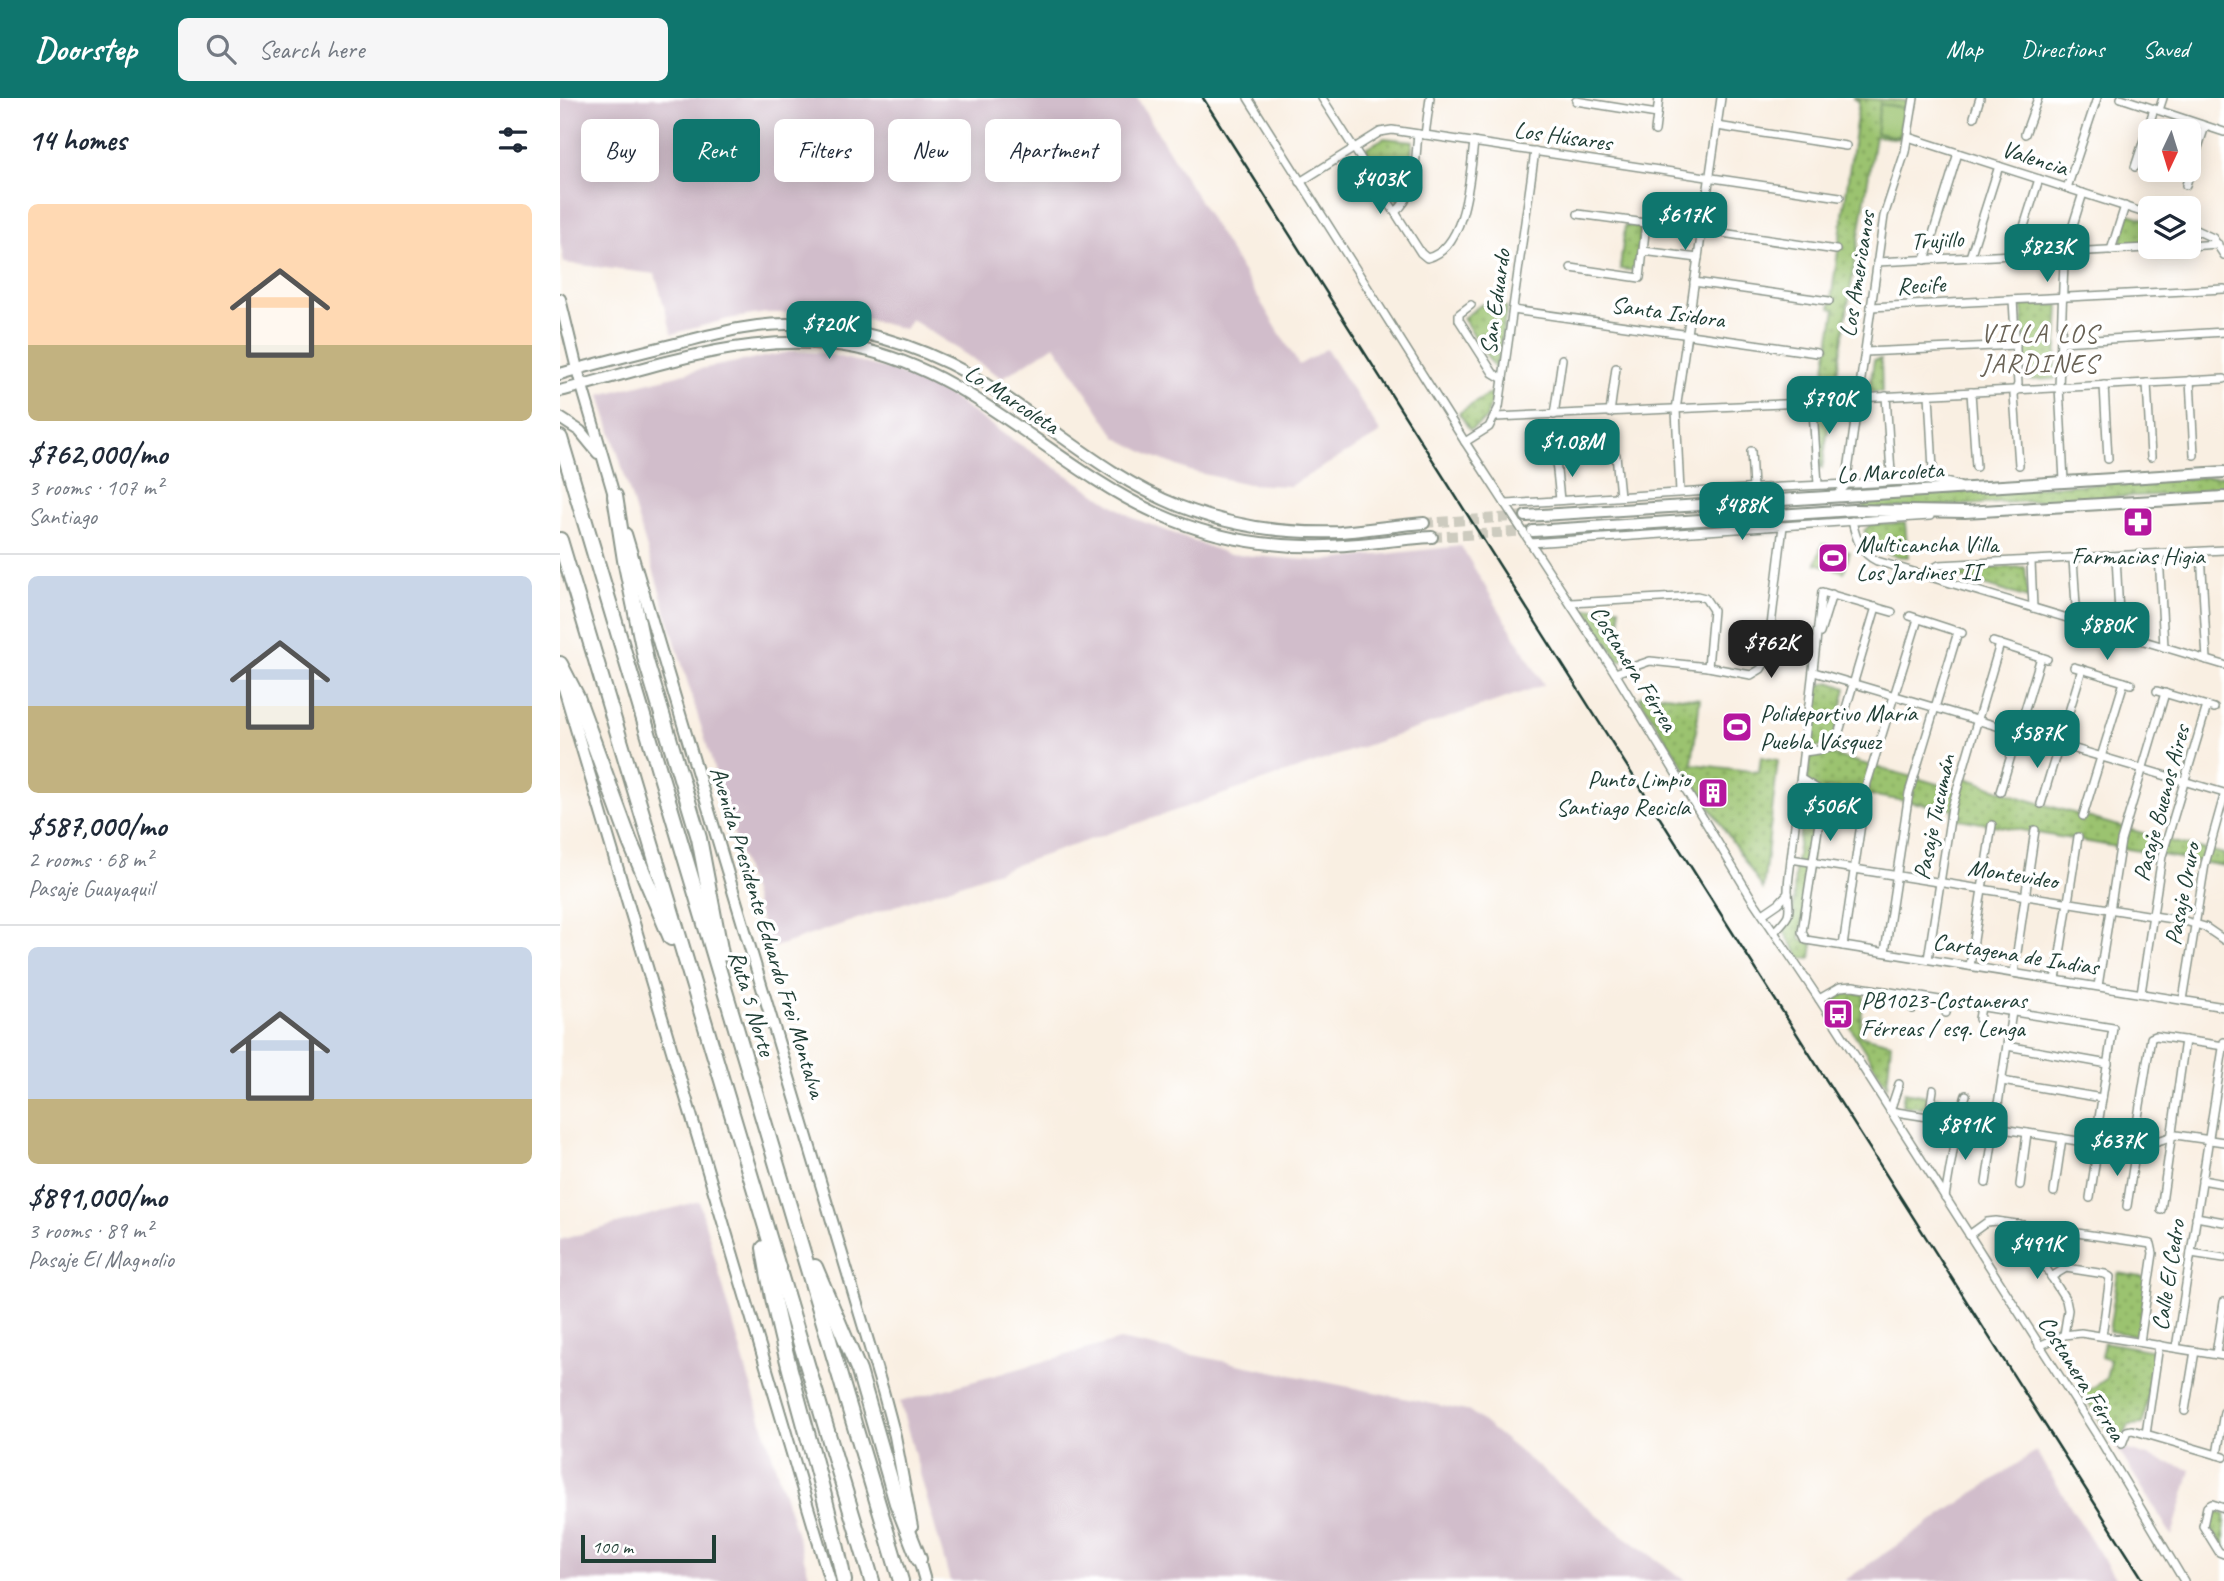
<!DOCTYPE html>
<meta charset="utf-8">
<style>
body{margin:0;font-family:Caveat,sans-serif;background:#f6f6f7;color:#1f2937;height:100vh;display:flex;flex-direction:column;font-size:26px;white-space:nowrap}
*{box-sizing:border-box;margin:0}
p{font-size:23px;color:#747a83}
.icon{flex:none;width:38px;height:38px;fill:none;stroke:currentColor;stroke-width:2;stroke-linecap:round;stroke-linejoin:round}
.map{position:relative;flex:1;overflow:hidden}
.side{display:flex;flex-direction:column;background:#fff;width:560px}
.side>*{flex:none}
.top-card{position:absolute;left:21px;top:21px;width:665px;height:63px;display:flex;gap:14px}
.needle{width:46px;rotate:184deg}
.buttons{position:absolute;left:1578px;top:21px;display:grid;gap:14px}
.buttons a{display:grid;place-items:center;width:63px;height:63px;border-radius:10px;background:#fff;box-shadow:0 4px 18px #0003;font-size:35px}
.scale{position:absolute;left:21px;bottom:18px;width:135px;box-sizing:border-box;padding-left:7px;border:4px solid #1f3d34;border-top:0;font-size:19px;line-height:24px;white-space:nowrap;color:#1f3d34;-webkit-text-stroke:5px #fff;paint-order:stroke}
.price{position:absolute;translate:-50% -60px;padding:0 16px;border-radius:14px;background:#0f766e;color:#fff;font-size:23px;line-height:46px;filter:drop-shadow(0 2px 4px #0008)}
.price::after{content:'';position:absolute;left:50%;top:42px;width:21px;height:16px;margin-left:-10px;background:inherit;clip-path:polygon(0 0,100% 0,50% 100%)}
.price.active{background:#222;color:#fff}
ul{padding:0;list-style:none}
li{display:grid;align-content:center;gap:14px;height:371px;padding:0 28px}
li+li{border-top:2px solid #e0e1e3}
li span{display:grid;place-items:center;height:217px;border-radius:10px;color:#555}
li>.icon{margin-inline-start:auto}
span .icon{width:126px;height:126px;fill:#fffc;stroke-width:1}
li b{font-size:30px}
h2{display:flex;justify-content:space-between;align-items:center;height:84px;padding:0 28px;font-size:30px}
.pill{padding:0 24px;border-radius:10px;background:#fff;box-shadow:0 4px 18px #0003;font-size:24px;line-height:63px}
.pill.active{background:#0f766e;color:#fff}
header{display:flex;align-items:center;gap:42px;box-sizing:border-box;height:98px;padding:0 35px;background:#0f766e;color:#fff}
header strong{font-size:33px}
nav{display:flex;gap:38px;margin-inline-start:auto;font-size:24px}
.search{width:490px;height:63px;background:#f6f6f7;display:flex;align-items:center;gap:18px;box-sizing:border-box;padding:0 24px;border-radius:10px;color:#747a83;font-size:26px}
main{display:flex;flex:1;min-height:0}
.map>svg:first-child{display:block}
.industrial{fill:#d1bdcb}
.grass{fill:url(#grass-dots);stroke:#5d8052;stroke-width:2}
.garden{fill:#9bc36f;stroke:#5d8052;stroke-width:2}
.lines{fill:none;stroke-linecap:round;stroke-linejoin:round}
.secondary-tunnel{stroke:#cdcbbf;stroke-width:10;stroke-dasharray:10 5;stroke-linecap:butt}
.minor-casing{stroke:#8c968b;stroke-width:10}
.secondary-casing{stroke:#8c968b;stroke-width:14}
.motorway-casing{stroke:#8c968b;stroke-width:18}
.minor{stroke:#fff;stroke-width:7}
.secondary{stroke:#fff;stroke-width:10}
.motorway{stroke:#fff;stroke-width:14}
.rail{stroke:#1f3d34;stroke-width:2.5}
.labels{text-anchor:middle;stroke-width:7;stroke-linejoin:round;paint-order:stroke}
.street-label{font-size:24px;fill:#1f3d34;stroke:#fff}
.poi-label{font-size:24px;fill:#1f3d34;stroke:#fff;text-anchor:start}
.neighbourhood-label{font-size:26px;letter-spacing:2px;fill:#696255;stroke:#fff}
</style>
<header>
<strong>Doorstep</strong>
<div class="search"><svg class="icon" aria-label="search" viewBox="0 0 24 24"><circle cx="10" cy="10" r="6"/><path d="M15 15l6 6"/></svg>Search here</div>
<nav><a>Map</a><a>Directions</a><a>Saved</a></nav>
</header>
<main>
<section class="side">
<h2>14 homes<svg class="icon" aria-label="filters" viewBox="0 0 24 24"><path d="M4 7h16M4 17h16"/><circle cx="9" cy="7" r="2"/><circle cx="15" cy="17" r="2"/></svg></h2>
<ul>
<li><span style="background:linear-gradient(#ffd9b3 65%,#c2b280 0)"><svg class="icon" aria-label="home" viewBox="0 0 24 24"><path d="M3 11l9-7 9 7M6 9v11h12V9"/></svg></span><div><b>$762,000/mo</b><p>3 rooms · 107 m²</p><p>Santiago</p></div></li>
<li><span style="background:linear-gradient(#c9d6e8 60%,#c2b280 0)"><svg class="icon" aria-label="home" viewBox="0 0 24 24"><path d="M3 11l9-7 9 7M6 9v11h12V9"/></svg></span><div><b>$587,000/mo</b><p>2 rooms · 68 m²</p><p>Pasaje Guayaquil</p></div></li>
<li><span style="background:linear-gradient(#c9d6e8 70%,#c2b280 0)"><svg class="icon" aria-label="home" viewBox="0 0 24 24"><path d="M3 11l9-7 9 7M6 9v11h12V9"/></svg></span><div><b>$891,000/mo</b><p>3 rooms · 89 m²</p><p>Pasaje El Magnolio</p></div></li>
</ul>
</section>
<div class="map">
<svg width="1664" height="1483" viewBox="0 0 1664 1483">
<defs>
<pattern id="grass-dots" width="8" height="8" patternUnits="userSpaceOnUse" patternTransform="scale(1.75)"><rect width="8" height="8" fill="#9bc36f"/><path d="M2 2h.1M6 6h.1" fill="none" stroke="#7ea05c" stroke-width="1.8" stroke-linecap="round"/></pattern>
</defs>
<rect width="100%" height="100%" fill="#fff"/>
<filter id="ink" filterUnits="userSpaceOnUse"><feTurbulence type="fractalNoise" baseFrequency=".0143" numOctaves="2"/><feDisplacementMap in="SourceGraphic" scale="14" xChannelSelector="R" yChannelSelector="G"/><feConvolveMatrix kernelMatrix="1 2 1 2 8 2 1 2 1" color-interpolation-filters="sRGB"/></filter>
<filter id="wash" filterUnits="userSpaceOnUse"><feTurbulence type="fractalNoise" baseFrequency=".00686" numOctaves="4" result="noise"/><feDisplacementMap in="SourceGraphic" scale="28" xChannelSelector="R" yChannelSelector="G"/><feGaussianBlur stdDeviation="1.57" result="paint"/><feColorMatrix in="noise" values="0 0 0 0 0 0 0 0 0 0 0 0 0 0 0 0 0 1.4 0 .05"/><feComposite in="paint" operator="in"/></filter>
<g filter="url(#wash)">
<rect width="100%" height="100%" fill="#f9efe2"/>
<!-- industrial -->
<g class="industrial">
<path d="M0 0H577L739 267 766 251 821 335 730 388 688 386 630 373 592 358 557 340 495 247 442 280 351 221 344 231 305 221 266 215H206L168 221 112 236 95 176 4 165 0 144Z"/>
<path d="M235 253 264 255 331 272 382 293 444 336 573 420 668 456 760 463 901 448 984 587 209 851 40 297 145 270Z"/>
<path d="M139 1103 187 1275 251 1483H0V1142Z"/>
<path d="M560 1242 911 1314 1052 1429 1126 1483H390L340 1304Z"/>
<path d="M1556 1348 1631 1372 1612 1438Z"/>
<path d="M1476 1353 1557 1483H1284Z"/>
</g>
<!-- grass -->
<g class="grass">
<path d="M1292 0 1346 3 1340 41 1315 38 1262 370 1260 369 1257 302 1247 299 1249 279 1263 281 1275 211 1270 210 1299 3Z"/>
<path d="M824 40 853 43C850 60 851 91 838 103L806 56V50Z"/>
<path d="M1569 116 1591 123V145L1560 147Z"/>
<path d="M1065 127 1081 129 1076 173 1060 171Z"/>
<path d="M922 206 947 209 936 272 903 220Z"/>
<path d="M1462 207H1499L1495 281 1467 282Z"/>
<path d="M1321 261 1322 294H1309L1314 262Z"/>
<path d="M935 292 926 321 910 332 899 315Z"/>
<path d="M1664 378V394H1655L1304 412 1300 400Z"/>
<path d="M1345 425 1348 459C1325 459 1315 451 1304 433L1311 426Z"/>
<path d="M1465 469 1468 500 1377 473 1389 471Z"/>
<path d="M1059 509 1061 530 1072 560 1059 563 1026 511Z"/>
<path d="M1270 584 1286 590 1272 647 1251 650 1256 593 1260 587Z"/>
<path d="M1086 595 1140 601 1132 666 1199 674 1201 659 1218 662 1203 791 1079 599Z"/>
<path d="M1261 654 1400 692 1404 679 1465 701 1610 743 1664 756V768L1393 720V711L1267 690 1259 699 1240 841 1253 846 1251 860H1241L1224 834 1233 818 1235 771 1251 657Z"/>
<path d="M1289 894 1304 896 1299 937 1331 945 1327 988 1273 902Z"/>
<path d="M1344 994 1419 1007 1417 1019 1342 1007Z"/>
<path d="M1558 1175 1588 1180 1579 1238 1549 1233Z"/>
<path d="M1544 1244 1595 1253 1583 1326 1569 1327 1562 1341 1553 1342 1523 1296 1546 1281 1550 1262 1541 1259Z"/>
<path d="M1654 1414 1664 1416V1448L1648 1428Z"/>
</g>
<!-- garden -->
<g class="garden">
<path d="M1320 6 1343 10 1339 39 1316 35Z"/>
<path d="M1262 446 1290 454 1284 474 1256 465Z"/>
</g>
</g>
<g filter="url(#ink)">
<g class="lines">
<!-- secondary-tunnel -->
<g class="secondary-tunnel">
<path d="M864 425 966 418"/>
<path d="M872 439 970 433"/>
</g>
<!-- minor casing -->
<g class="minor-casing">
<g id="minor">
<path d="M688 0 905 344 1055 575 1192 801 1259 901 1537 1337 1624 1483"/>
<path d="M762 0 861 155 867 160C907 151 910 76 914 44"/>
<path d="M1561 0 1664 34"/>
<path d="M1016 3 1097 16"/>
<path d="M1599 12 1603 0"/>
<path d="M1414 19 1420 0"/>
<path d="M1157 28 1286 48"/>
<path d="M1095 33 1099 0"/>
<path d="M1465 36 1478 0"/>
<path d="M865 37 870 0"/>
<path d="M1348 39 1591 117"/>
<path d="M1575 69 1594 11"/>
<path d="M740 84 820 34 832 32 1280 99"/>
<path d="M1626 87 1645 28"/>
<path d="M1507 90 1537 0"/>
<path d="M835 114C857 98 855 61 858 36"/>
<path d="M1629 129 1653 140 1664 157"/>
<path d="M1142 132 1276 152"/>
<path d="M1629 148 1658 146"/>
<path d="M1551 152 1565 108"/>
<path d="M1083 153 1138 160"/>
<path d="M1455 157 1479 81"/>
<path d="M1410 159 1439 68"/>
<path d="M1365 162 1398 55"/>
<path d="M1317 164 1606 149"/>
<path d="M1011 170 1080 180 1086 125 1018 116"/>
<path d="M1134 184 1269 203"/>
<path d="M1453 202 1458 286 1454 297 1459 367"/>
<path d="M911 207 899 216V222L933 275 943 281"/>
<path d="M1311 209 1664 191"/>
<path d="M953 212 1257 255"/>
<path d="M1501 244 1664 234"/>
<path d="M1305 254 1456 247"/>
<path d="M1630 282 1634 357"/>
<path d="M1587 285 1591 359"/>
<path d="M1544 287 1548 361"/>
<path d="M1411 294 1416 369"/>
<path d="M1369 296 1373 372"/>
<path d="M1326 298 1331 375"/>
<path d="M1298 300 1664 281"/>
<path d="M1050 315 1056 270"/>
<path d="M994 317 1002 261"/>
<path d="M936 319 1244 305 1250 307 1253 313 1258 386"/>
<path d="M905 344 929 329 939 309 975 53"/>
<path d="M1191 353 1193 390"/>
<path d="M1056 357 1060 398"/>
<path d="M996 363 1000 402"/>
<path d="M1504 383 1499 289 1504 164 1508 143 1523 95"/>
<path d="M1120 394 1116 312 1161 0"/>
<path d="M1276 398 1286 387 1324 118 1345 54 1354 0"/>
<path d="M945 406C1060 399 1175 390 1290 386 1317 386 1379 377 1401 389"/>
<path d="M1292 423C1296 440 1300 455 1317 463L1664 567"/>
<path d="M970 445 1370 418"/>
<path d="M1641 454 1647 562"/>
<path d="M1599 456 1604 549"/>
<path d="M1556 458 1560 536"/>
<path d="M1513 461 1517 523"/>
<path d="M1471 464 1473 510"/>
<path d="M1363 476 1379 467 1664 452"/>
<path d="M1011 505 1137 498 1145 500 1153 512 1148 569"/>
<path d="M1350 518 1402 535"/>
<path d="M1260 535 1272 496"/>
<path d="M1433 544 1487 561"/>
<path d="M1514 569 1571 586"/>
<path d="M1254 574 1664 695"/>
<path d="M1055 575 1090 563 1148 569 1191 577 1201 571 1207 561 1223 428"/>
<path d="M1597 593 1654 610"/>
<path d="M1244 654 1266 651 1276 644 1316 509"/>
<path d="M1241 681 1259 692 1263 699 1242 834 1246 842 1664 909"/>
<path d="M1440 694 1481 559"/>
<path d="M1481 706 1522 571"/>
<path d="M1523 718 1564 584"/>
<path d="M1231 761 1625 823 1645 829 1664 842"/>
<path d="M1203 816 1219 805 1228 795"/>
<path d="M1215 833C1233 814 1229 817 1228 793 1228 785 1229 777 1230 770L1262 494 1332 514"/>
<path d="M1283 848 1307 685 1358 521"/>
<path d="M1325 854 1349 695 1398 534"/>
<path d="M1368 861 1392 709 1440 546"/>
<path d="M1410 868 1432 727"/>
<path d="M1454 875 1475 732"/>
<path d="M1496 882 1518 739"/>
<path d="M1538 888 1561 743 1605 595"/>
<path d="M1581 895 1602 758 1647 608"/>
<path d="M1259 901 1280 889 1293 888 1553 930 1535 1046"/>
<path d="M1623 902 1645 766 1664 698"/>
<path d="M1321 906 1323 893"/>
<path d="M1353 911 1355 898"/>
<path d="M1386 915 1388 903"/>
<path d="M1419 921 1421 909"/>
<path d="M1447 948 1548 966"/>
<path d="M1442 983 1542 1000"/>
<path d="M1330 1013 1568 1051 1583 1048 1616 1037 1664 1044"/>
<path d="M1330 1013 1339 986"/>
<path d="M1369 1019 1373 992"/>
<path d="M1642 1082 1664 1086"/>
<path d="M1426 1085 1452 914"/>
<path d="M1460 1087 1467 1035"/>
<path d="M1494 1094 1502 1040"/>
<path d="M1385 1099 1398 1024 1406 997"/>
<path d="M1530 1100 1538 1046"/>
<path d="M1567 1108 1575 1057 1573 1050 1591 940 1596 938 1664 948"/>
<path d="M1601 1112 1625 942"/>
<path d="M1636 1119 1664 1124"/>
<path d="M1458 1126 1506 1202 1508 1212 1504 1237"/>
<path d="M1409 1137 1427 1124 1436 1123 1591 1146 1593 1155 1580 1244"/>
<path d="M1631 1155 1664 1160"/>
<path d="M1491 1179 1506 1170 1545 1176 1550 1179 1542 1238"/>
<path d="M1479 1248 1504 1237 1521 1235 1664 1258"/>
<path d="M1616 1250 1664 944"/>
<path d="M1656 1256 1664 1204"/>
<path d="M1625 1313 1635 1253"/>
<path d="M1586 1336 1599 1247"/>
<path d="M1562 1346 1567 1333 1572 1332 1664 1359"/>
<path d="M1657 1357 1664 1314"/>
<path d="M1664 1410 1652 1406 1647 1409 1643 1428 1659 1454 1664 1456"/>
</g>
</g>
<!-- secondary casing -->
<g class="secondary-casing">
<g id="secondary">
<path d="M0 201 17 271 56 404"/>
<path d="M0 276C41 264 82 254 123 244 159 235 195 225 232 226 293 228 356 246 409 276 481 317 541 377 619 408 670 428 725 436 780 434 808 432 836 427 864 425"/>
<path d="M0 293C98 268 193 231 296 250 412 273 491 367 596 415 649 439 708 450 766 448 802 447 837 441 872 439"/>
<path d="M0 320 20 333 38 355"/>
<path d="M966 418 1664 374"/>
<path d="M973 433 1293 412 1405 414 1664 399"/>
<path d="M66 436 323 1293 335 1338 352 1429"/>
<path d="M0 577 270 1483"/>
<path d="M357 1455 365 1483"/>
</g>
</g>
<!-- motorway casing -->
<g class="motorway-casing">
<g id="motorway">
<path d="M0 340 341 1483"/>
<path d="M55 398 65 462 86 563 139 740 161 856"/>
<path d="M0 442 312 1483"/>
<path d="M0 566 17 599 70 744 111 840"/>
<path d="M204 1150C221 1263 262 1371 284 1483"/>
<path d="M255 1169 299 1273 337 1405 359 1461"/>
</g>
</g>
<!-- minor -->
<use href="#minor" class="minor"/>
<!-- secondary -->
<use href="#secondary" class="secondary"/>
<!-- motorway -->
<use href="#motorway" class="motorway"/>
<!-- rail -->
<path class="rail" d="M643 0 1584 1483"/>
</g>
</g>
<!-- icons -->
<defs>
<g id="pharmacy-square" transform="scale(1.575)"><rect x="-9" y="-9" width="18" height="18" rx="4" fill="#b5179e" stroke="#fff"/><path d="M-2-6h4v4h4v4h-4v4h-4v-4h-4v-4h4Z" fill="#fff"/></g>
<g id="stadium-square" transform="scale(1.575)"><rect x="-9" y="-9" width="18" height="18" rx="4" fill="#b5179e" stroke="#fff"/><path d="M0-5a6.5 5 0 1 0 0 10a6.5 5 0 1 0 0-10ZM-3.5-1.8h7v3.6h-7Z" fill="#fff"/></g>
<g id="building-square" transform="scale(1.575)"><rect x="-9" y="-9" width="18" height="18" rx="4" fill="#b5179e" stroke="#fff"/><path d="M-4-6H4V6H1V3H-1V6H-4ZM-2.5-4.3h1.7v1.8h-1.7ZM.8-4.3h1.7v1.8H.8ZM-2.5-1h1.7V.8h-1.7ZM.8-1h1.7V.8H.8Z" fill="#fff"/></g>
<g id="bus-square" transform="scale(1.575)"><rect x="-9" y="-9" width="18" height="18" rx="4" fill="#b5179e" stroke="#fff"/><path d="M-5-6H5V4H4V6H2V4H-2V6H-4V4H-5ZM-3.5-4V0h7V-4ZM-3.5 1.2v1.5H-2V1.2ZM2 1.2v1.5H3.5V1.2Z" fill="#fff"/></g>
</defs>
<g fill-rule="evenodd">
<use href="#pharmacy-square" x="1578" y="424"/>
<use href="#stadium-square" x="1273" y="460"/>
<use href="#stadium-square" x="1177" y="629"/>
<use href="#building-square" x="1153" y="695"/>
<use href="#bus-square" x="1278" y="916"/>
</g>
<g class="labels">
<!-- street labels -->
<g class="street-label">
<text transform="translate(1003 38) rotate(8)" y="8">Los Húsares</text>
<text transform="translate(1475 60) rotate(18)" y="8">Valencia</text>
<text transform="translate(1377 142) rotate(-3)" y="8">Trujillo</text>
<text transform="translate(1297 176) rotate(-81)" y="8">Los Americanos</text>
<text transform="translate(1361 187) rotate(-3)" y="8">Recife</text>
<text transform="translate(935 204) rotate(-82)" y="8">San Eduardo</text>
<text transform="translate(1108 214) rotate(8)" y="8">Santa Isidora</text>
<text transform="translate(452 301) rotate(33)" y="8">Lo Marcoleta</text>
<text transform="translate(1330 374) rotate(-3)" y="8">Lo Marcoleta</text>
<text transform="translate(1074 570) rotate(58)" y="8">Costanera Férrea</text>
<text transform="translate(1601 705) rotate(-75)" y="8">Pasaje Buenos Aires</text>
<text transform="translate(1374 719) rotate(-78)" y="8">Pasaje Tucumán</text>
<text transform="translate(1453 776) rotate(9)" y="8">Montevideo</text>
<text transform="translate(1622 796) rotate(-79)" y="8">Pasaje Oruro</text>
<text transform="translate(208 834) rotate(73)" y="8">Avenida Presidente Eduardo Frei Montalva</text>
<text transform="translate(1456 856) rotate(9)" y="8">Cartagena de Indias</text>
<text transform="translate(192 905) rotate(73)" y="8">Ruta 5 Norte</text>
<text transform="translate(1608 1177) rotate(-81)" y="8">Calle El Cedro</text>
<text transform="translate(1522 1280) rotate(58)" y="8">Costanera Férrea</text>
</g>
<!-- poi labels -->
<g class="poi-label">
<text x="1296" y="454">Multicancha Villa<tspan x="1296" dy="28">Los Jardines II</tspan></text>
<text x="1578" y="466" text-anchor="middle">Farmacias Higia</text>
<text x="1200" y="623">Polideportivo María<tspan x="1200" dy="28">Puebla Vásquez</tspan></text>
<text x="1130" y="689" text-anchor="end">Punto Limpio<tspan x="1130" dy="28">Santiago Recicla</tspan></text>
<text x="1301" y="910">PB1023-Costaneras<tspan x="1301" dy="28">Férreas / esq. Lenga</tspan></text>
</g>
<!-- neighbourhood labels -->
<g class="neighbourhood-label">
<text x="1480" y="244">VILLA LOS<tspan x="1480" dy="30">JARDINES</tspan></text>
</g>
</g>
</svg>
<div class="buttons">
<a><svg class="needle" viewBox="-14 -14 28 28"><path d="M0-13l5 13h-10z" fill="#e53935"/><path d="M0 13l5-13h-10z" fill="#747a83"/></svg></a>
<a><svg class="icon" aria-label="layers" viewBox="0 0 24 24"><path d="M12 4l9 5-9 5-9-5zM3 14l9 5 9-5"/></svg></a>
</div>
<div class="scale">100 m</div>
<b class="price" style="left:820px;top:118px">$403K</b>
<b class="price" style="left:1125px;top:154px">$617K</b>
<b class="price" style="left:1487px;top:186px">$823K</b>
<b class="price" style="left:269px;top:263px">$720K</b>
<b class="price" style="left:1269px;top:338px">$790K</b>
<b class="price" style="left:1012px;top:381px">$1.08M</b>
<b class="price" style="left:1182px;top:444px">$488K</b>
<b class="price" style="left:1547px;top:564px">$880K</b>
<b class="price active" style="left:1211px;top:582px">$762K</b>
<b class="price" style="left:1477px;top:672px">$587K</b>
<b class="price" style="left:1270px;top:745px">$506K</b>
<b class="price" style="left:1405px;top:1064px">$891K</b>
<b class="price" style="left:1557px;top:1080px">$637K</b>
<b class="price" style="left:1477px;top:1183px">$491K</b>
<div class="top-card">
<a class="pill">Buy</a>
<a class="pill active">Rent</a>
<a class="pill">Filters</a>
<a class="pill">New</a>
<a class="pill">Apartment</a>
</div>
</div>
</main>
